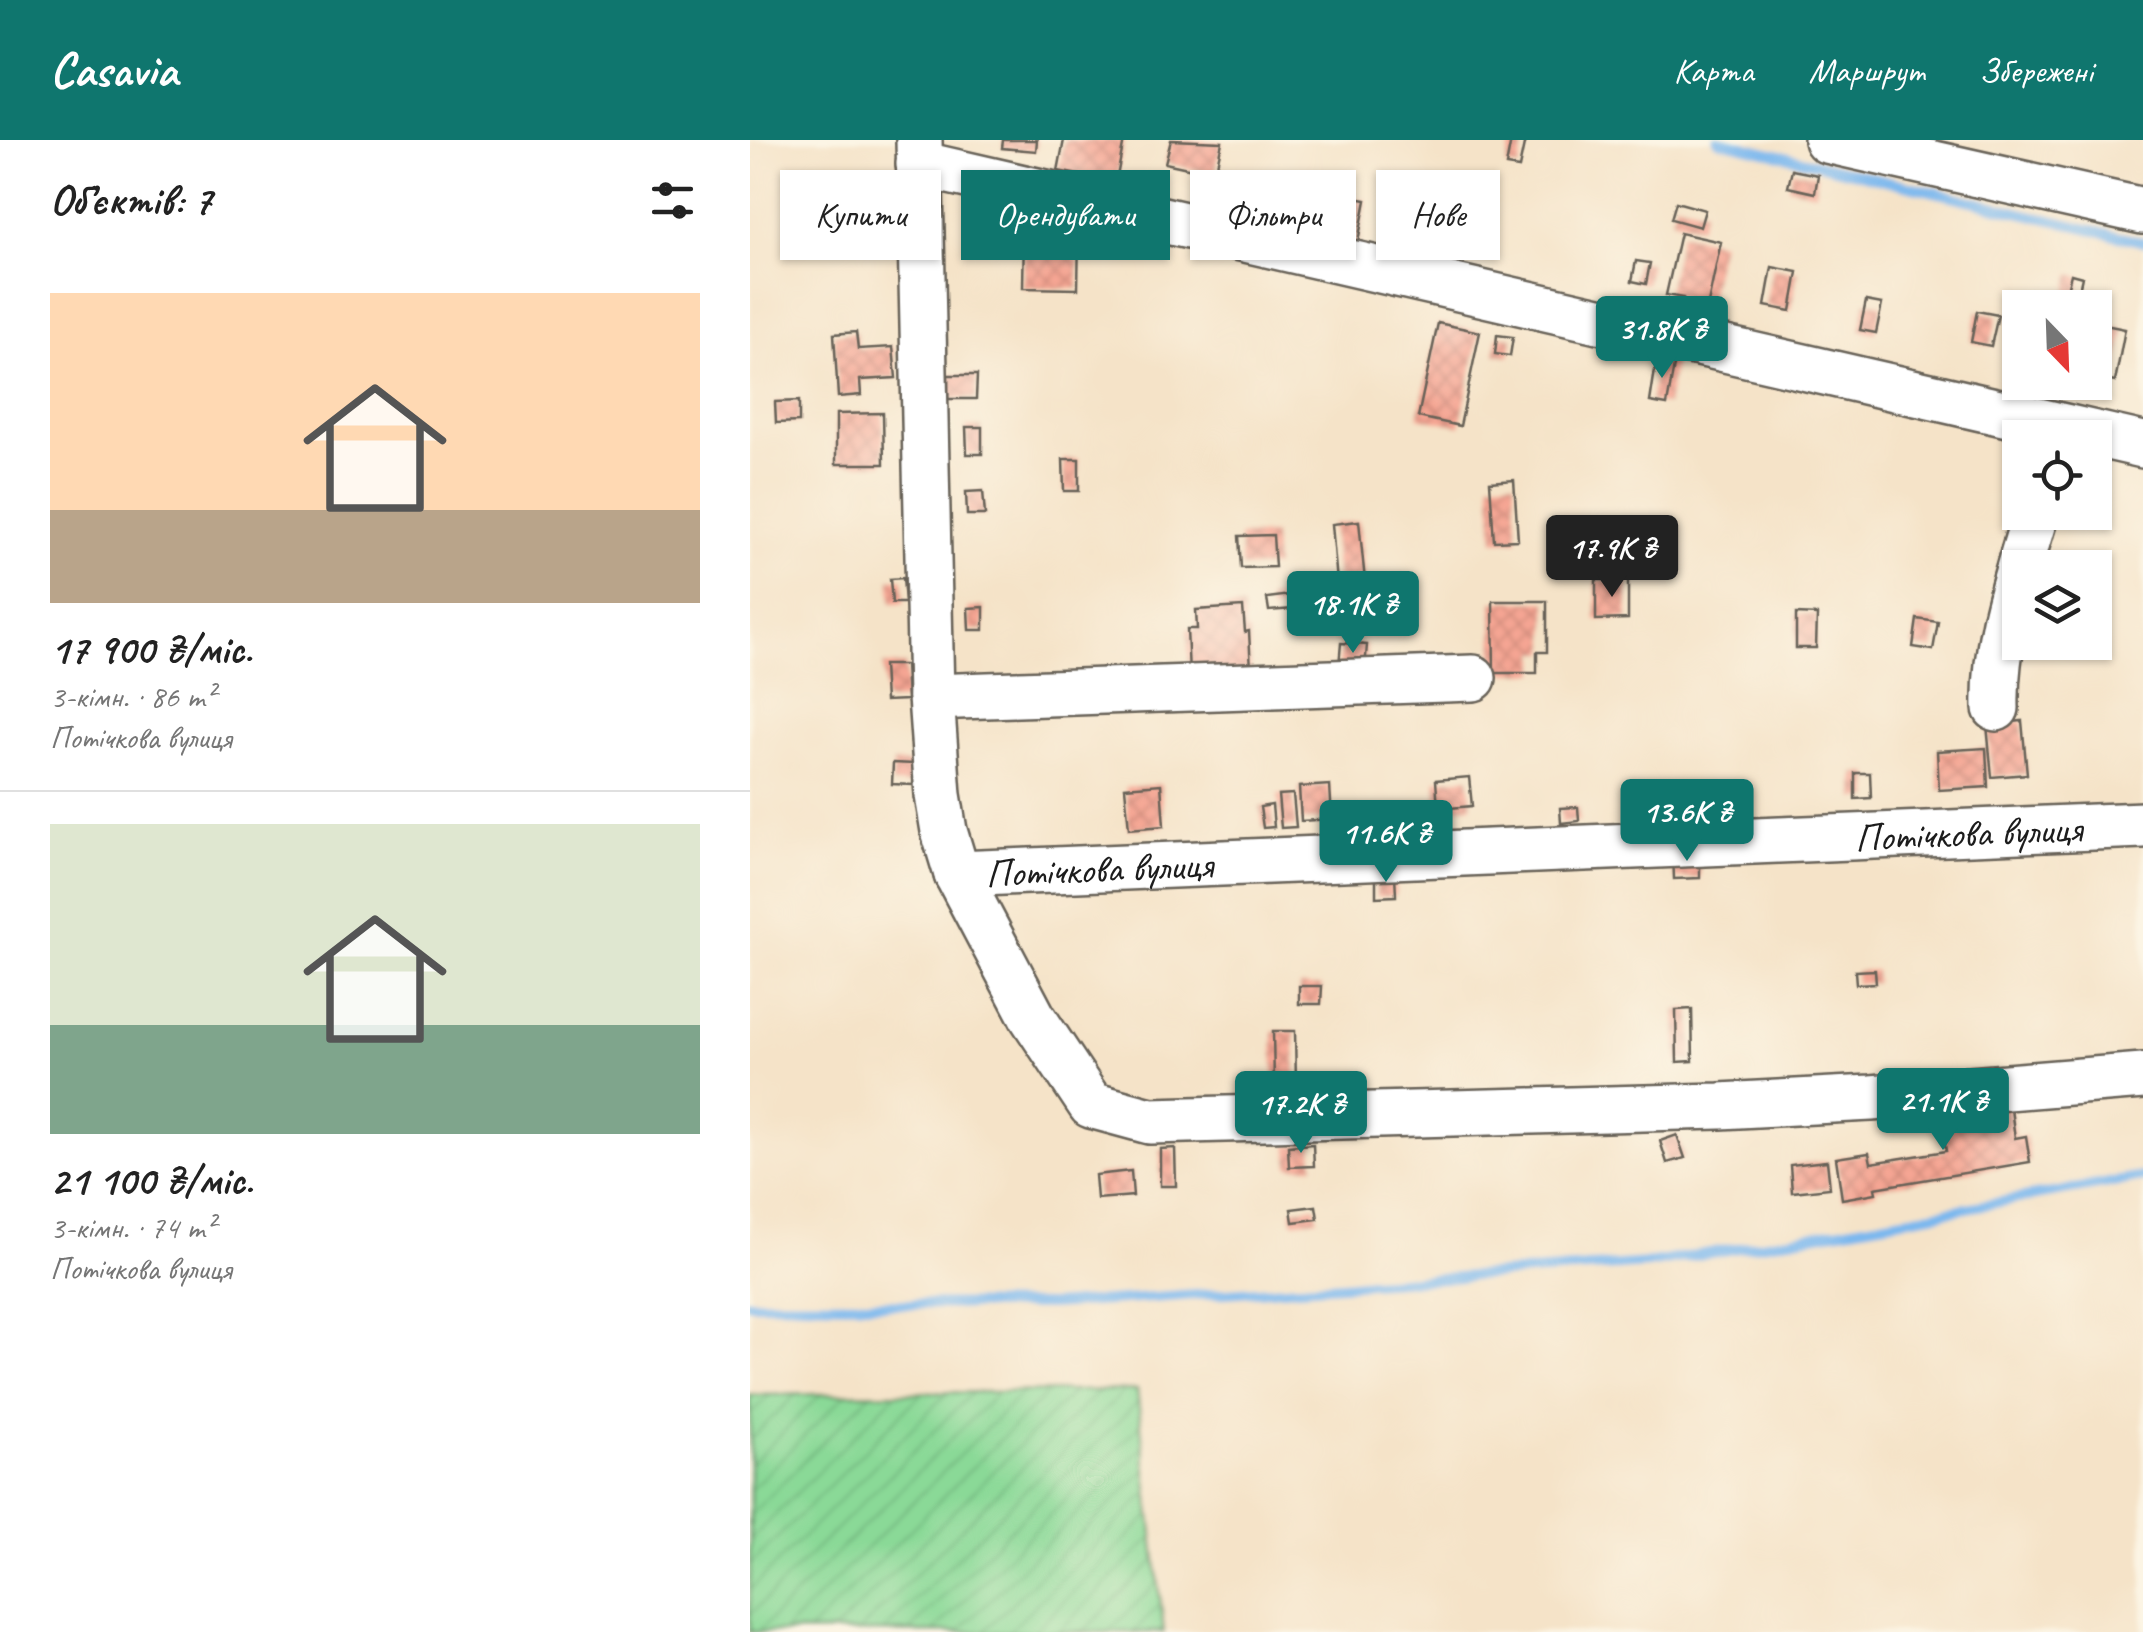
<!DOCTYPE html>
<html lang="uk">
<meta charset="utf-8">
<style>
body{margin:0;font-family:Caveat,sans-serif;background:#f2f2f2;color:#222;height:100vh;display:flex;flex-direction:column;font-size:38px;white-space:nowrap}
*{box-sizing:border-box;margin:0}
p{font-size:32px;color:#767676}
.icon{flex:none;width:55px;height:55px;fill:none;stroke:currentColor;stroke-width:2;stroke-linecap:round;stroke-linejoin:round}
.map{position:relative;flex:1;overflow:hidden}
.drawer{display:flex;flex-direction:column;background:#fff;width:750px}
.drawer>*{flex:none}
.banner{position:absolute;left:30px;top:30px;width:950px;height:90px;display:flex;gap:20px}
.needle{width:65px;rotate:157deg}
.controls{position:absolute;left:1252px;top:150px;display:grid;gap:20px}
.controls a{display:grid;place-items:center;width:110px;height:110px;border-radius:0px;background:#fff;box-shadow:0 2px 8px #0004;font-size:50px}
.price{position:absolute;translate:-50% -85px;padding:0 22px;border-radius:10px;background:#0f766e;color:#fff;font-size:32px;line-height:65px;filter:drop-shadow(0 2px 5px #0008)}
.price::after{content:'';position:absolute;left:50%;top:60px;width:30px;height:22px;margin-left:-15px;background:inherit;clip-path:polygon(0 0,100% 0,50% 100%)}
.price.on{background:#222;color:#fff}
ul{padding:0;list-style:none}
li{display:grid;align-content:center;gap:20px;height:530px;padding:0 50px}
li+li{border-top:2px solid #e0e0e0}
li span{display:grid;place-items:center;height:310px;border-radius:0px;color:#555}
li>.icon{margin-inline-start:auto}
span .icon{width:180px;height:180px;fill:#fffc;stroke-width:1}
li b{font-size:42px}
h2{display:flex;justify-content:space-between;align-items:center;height:120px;padding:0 50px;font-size:42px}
.chip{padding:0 35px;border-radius:0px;background:#fff;box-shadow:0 2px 8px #0004;font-size:35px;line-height:90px}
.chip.on{background:#0f766e;color:#fff}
header{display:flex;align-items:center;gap:60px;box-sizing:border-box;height:140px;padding:0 50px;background:#0f766e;color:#fff}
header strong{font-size:48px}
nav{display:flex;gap:55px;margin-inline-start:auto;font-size:35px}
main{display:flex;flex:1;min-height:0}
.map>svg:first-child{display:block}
.garden{fill:url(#garden-furrows);stroke:#537a5a;stroke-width:2.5}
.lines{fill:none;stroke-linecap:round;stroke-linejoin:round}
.stream{stroke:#7cb8ee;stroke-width:10}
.building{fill:url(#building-cross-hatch)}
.minor-casing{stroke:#686258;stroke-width:50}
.minor{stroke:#fff;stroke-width:45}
.labels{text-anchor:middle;stroke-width:10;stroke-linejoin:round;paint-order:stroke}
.street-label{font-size:40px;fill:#1c1c1c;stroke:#fcf5e5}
</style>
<header>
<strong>Casavia</strong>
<nav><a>Карта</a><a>Маршрут</a><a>Збережені</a></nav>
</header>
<main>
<section class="drawer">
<h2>Об’єктів: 7<svg class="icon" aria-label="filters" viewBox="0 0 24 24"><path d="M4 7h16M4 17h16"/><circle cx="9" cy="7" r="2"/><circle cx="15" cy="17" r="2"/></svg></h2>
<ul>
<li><span style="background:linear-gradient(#ffd9b3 70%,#b9a48a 0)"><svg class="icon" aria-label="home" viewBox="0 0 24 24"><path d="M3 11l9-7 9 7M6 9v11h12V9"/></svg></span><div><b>17 900 ₴/міс.</b><p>3-кімн. · 86 m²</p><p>Потічкова вулиця</p></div></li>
<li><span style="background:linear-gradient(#dfe7d0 65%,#7fa58c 0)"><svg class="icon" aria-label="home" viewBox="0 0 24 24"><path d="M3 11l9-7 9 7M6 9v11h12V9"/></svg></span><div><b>21 100 ₴/міс.</b><p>3-кімн. · 74 m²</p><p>Потічкова вулиця</p></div></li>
</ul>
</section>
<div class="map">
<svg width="1393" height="1492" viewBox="0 0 1393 1492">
<defs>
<pattern id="garden-furrows" width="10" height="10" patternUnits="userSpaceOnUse" patternTransform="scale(2.5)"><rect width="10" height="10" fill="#8ad997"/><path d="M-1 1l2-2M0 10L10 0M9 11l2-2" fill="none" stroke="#76ba82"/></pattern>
<pattern id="building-cross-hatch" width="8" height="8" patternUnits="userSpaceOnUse" patternTransform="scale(2.5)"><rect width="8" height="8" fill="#f5a593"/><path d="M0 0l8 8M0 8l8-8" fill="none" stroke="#d18d7e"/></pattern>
</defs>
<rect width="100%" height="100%" fill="#fcf5e5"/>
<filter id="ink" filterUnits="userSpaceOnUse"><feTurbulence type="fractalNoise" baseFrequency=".01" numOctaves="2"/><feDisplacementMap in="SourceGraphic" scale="20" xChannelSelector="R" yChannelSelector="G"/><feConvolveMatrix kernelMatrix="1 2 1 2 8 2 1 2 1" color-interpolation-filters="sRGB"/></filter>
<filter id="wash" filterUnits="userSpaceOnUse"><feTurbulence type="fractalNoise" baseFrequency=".0048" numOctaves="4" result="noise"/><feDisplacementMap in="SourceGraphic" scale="40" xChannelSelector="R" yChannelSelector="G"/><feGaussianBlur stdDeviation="2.25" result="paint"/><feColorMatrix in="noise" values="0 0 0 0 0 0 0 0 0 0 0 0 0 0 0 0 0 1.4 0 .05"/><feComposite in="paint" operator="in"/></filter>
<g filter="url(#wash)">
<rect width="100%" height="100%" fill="#f5e3c8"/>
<!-- garden -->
<path class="garden" d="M387 1250 414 1492H0V1255Z"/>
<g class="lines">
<!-- stream -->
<g class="stream">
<path d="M968 0 1393 102"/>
<path d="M0 1163 300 1165 897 1124 1393 1037"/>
</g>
</g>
<g id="blocks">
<!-- building -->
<g class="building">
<path d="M253 0H287L286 11 252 8Z"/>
<path d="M314 0H374L366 42 308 31Z"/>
<path d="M421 0 472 2 465 34 415 23Z"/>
<path d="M761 0H775L769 28 756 26Z"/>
<path d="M1042 30 1068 35 1065 53 1038 47Z"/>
<path d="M80 38 128 39 127 79H80Z"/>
<path d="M485 39 502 47 492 69 475 61Z"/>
<path d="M566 51 616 60 607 107 557 98Z"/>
<path d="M926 62 955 70 950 87 921 79Z"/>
<path d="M660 76 699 84 692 116 654 109Z"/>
<path d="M274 92 329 93 328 149 273 148Z"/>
<path d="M930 93 971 102 953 187 928 182 933 158 916 155Z"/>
<path d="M886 121 900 123 896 144 882 141Z"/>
<path d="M1022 127 1048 132 1041 171 1015 166Z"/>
<path d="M1321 134 1332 137 1325 168 1313 166Z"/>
<path d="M1116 161 1132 164 1126 193 1110 190Z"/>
<path d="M1227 171 1248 175 1241 206 1221 202Z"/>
<path d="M688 183 730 192 710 286 668 277Z"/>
<path d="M1345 183 1375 189 1365 242 1345 238Z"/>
<path d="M106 192 108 209 143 207 146 238 110 240 111 255 88 257 84 194Z"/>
<path d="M747 195 763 197 760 216 745 214Z"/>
<path d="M907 217 925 220 917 265 900 262Z"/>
<path d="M198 235H227L226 259H198Z"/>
<path d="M49 261V282L26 283 25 262Z"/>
<path d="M133 273 134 324H86V274Z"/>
<path d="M216 287H232V314H217Z"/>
<path d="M313 319H329V351H314Z"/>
<path d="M764 340 768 400 744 401 740 342Z"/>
<path d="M233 351 235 375H217L216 352Z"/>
<path d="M609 381 616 451 588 454 582 384Z"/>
<path d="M523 395 525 427 491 428 489 396Z"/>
<path d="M153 438 155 463H142L140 439Z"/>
<path d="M846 440H878V479L846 480Z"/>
<path d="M541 455 543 469 519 471 517 458Z"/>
<path d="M743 461H797V512H787V533H744Z"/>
<path d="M234 467V490H219L218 468Z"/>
<path d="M493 467 495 492 499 491 501 530 439 534 437 489H447L446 470Z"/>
<path d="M1046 474 1067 475 1066 508H1046Z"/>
<path d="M1167 479 1188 482 1183 510 1163 507Z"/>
<path d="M591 503 617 505 615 528 589 526Z"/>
<path d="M133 525H155L157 560 135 561Z"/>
<path d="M1272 581 1277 634 1242 637 1237 585Z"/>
<path d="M1236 608 1238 647 1189 650 1187 611Z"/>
<path d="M143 623 164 624 163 645 142 644Z"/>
<path d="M1105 633H1120L1121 658 1105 659Z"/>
<path d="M719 637 722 666 688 669 686 640Z"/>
<path d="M411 644 414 686 379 689 375 647Z"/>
<path d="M580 645 582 679 551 681 549 647Z"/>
<path d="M543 654 546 687 531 688 528 655Z"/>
<path d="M932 659H953L954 677 933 679Z"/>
<path d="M522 665 524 687 513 688 510 667Z"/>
<path d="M828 667 829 681 811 683 810 668Z"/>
<path d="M950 710V738L924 739 923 711Z"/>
<path d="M645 733 646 756 626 757V734Z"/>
<path d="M1125 830 1126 843 1106 844 1105 831Z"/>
<path d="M549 846H572L571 864H549Z"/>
<path d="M942 869 943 921 927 922 926 870Z"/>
<path d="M523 891H545L546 944 524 945Z"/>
<path d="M1260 962 1265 998 1276 996 1280 1022 1125 1048 1126 1053 1092 1059 1086 1018 1119 1013 1121 1023 1196 1011 1190 973Z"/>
<path d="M927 995 935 1018 917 1023 910 1001Z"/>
<path d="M563 1004 564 1026 539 1027 538 1006Z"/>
<path d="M425 1008 426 1046H410V1009Z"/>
<path d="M1077 1021 1080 1048 1042 1052 1040 1025Z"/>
<path d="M381 1031 383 1056 347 1059 345 1035Z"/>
<path d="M566 1066 568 1079 543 1082 541 1069Z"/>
</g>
</g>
</g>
<g filter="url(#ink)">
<use href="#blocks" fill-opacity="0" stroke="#686258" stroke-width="2.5"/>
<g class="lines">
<!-- minor casing -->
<g class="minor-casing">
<g id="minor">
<path d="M169 0 181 557 188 655 194 691 207 734 283 878 341 965 400 981 970 966 1121 958 1393 936"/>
<path d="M1077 0 1393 71"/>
<path d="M169 24 1393 305"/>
<path d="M181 557 723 538"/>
<path d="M1246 568C1244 500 1267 437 1286 372"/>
<path id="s1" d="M207 734 1393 685"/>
</g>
</g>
<!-- minor -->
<use href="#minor" class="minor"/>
</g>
</g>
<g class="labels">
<!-- street labels -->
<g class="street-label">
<text dy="14" stroke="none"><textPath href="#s1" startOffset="1012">Потічкова вулиця</textPath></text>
<text dy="14" stroke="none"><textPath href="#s1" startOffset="142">Потічкова вулиця</textPath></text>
</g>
</g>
</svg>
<div class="controls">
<a><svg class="needle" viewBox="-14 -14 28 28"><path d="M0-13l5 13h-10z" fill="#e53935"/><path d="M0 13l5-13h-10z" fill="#767676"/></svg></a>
<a><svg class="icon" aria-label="locate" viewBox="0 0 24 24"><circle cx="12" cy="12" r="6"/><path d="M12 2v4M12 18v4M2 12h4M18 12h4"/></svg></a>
<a><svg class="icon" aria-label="layers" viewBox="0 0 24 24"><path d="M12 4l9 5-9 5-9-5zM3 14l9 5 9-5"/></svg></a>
</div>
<b class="price" style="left:912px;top:241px">31.8K ₴</b>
<b class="price on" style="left:862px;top:460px">17.9K ₴</b>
<b class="price" style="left:603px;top:516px">18.1K ₴</b>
<b class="price" style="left:937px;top:724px">13.6K ₴</b>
<b class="price" style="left:636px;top:745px">11.6K ₴</b>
<b class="price" style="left:1193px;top:1013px">21.1K ₴</b>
<b class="price" style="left:551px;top:1016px">17.2K ₴</b>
<div class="banner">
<a class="chip">Купити</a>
<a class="chip on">Орендувати</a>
<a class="chip">Фільтри</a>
<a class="chip">Нове</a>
</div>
</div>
</main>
